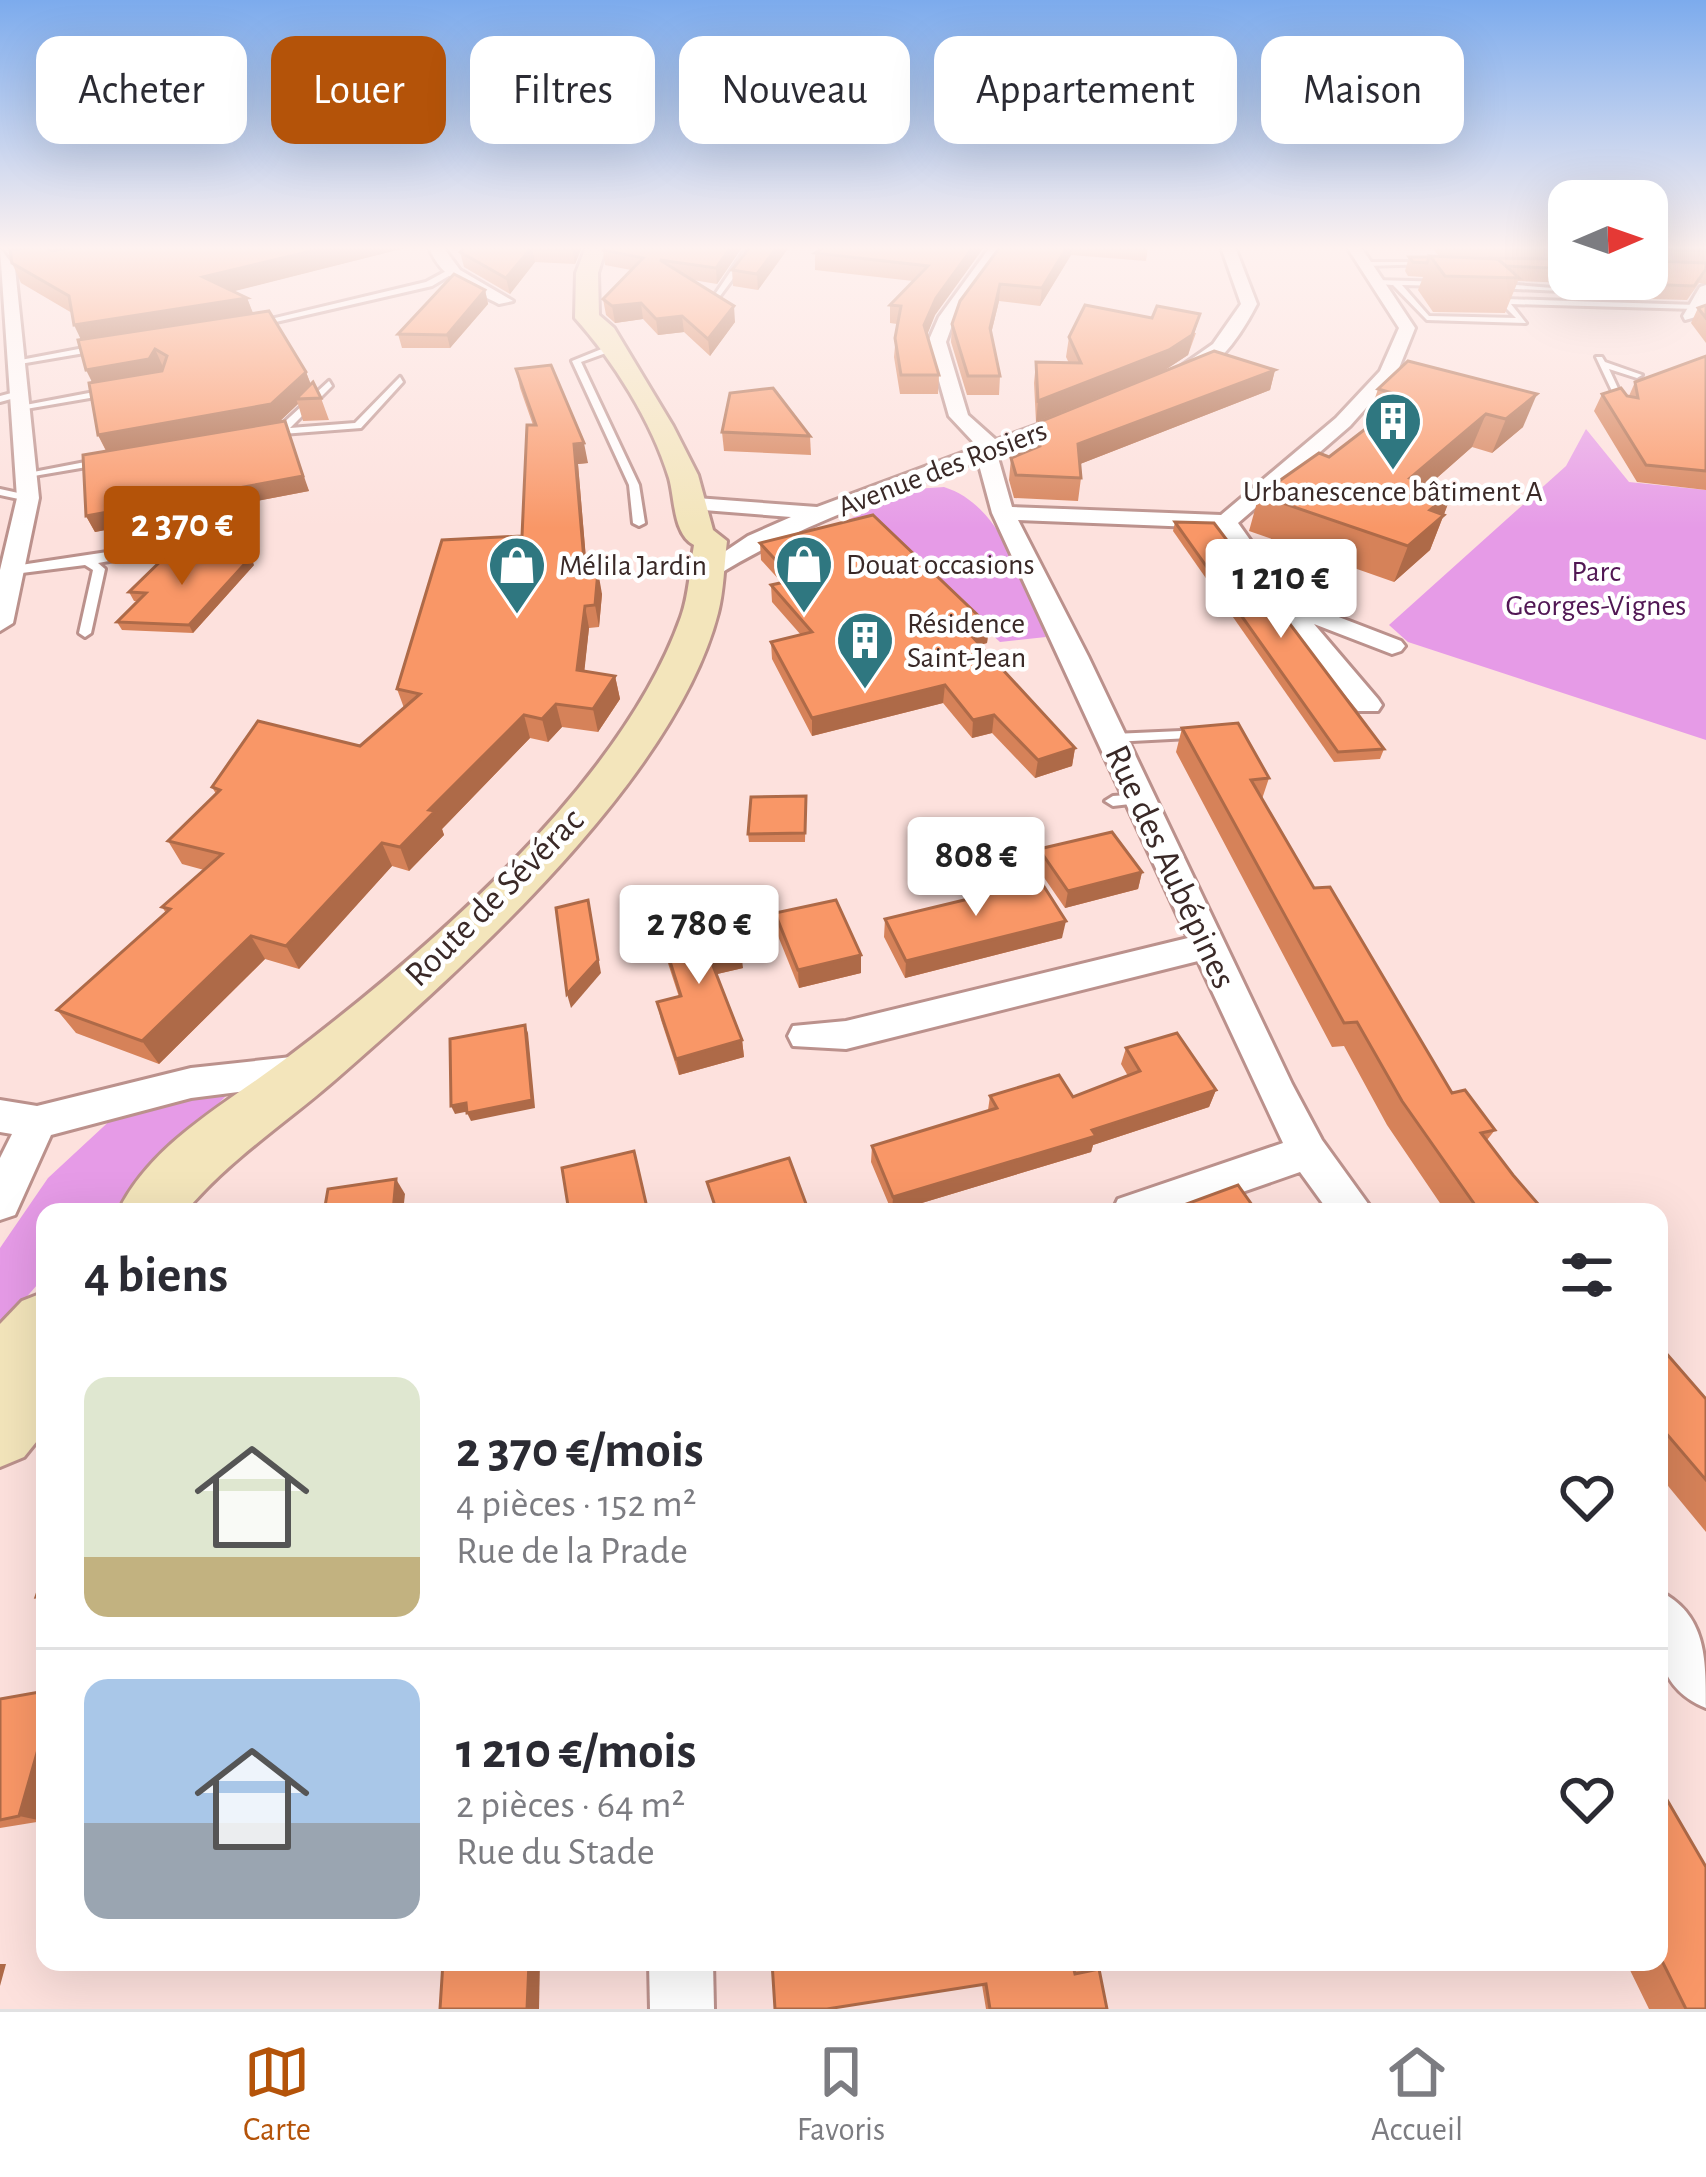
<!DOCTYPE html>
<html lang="fr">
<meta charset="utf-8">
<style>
body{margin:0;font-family:"Alegreya Sans",sans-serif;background:#f2f2f3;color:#2b2b33;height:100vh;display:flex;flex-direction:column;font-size:45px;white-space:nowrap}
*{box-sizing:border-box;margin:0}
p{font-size:39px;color:#7c7c81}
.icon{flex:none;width:66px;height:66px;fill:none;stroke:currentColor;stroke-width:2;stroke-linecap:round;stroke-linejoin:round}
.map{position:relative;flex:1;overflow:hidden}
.details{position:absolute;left:36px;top:1203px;width:1632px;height:768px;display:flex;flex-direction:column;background:#fff;border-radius:24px;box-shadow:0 12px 48px #0002}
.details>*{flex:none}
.hud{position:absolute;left:36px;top:36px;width:1635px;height:108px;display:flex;gap:24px}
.needle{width:78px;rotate:88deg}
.fabs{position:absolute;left:1548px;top:180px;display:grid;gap:24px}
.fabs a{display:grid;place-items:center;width:120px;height:120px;border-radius:24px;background:#fff;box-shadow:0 12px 48px #0002;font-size:60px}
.price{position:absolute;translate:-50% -102px;padding:0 27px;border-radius:12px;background:#fff;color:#222;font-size:39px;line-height:78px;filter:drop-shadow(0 3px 6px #0008)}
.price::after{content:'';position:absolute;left:50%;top:72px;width:36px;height:27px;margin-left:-18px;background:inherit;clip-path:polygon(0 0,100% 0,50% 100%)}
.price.selected{background:#b45309;color:#fff}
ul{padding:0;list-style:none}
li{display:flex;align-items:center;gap:36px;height:300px;padding:0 48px}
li+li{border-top:3px solid #e1e1e2}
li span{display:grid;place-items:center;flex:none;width:336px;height:240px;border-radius:24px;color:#555}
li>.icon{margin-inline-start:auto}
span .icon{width:144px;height:144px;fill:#fffc;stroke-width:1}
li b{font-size:51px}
h2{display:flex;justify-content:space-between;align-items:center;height:144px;padding:0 48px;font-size:51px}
.pill{padding:0 42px;border-radius:24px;background:#fff;box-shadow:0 12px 48px #0002;font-size:42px;line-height:108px}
.pill.selected{background:#b45309;color:#fff}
.tab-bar{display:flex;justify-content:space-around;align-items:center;height:168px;border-top:3px solid #e1e1e2;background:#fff;font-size:33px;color:#7c7c81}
.tab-bar a{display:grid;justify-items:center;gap:6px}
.tab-bar .selected{color:#b45309}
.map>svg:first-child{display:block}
.green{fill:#e69be7}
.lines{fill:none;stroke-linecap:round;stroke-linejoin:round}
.service-casing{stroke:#bb918c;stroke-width:6}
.minor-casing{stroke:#bb918c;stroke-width:6}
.secondary-casing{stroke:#bb918c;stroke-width:6}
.service{fill:#fff;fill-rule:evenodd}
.minor{fill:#fff;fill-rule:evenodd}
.secondary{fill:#f3e5bb;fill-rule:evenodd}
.wall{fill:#d68259}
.shaded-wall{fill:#ae6a48}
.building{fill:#f99767;stroke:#ae6a48;stroke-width:3}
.labels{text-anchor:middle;stroke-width:9;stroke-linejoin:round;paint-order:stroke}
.far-street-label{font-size:30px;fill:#3a2927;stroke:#fff}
.far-poi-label{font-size:30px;fill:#3a2927;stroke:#fff;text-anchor:start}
.far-park-label{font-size:30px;fill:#511754;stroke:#fff}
.street-label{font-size:36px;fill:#3a2927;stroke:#fff}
</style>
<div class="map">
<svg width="1706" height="2009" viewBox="0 0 1706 2009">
<rect width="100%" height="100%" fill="#fde1dd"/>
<!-- green -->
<g class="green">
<path d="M1586 429 1629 482 1706 490V740L1408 642 1389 625 1566 466Z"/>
<path d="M944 487C1004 506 1022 584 1046 637L1000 642 882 533 841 523 915 489Z"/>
<path d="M234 1088 110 1212H45V1276L0 1327V1248L48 1178 116 1115Z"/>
</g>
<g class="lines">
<!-- service casing -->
<g class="service-casing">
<g id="service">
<path d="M758 247H769L749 257 720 296H714L743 253Z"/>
<path d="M1367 262H1428L1432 264 1364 266Z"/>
<path d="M450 269 457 271 432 286 250 328 246 325 426 282Z"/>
<path d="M1375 280 1448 282 1445 286 1402 285 1429 316 1516 318 1487 289 1491 283 1566 289 1562 291 1495 288 1506 299 1696 305 1700 307 1696 309 1511 304 1526 323 1427 320 1393 285 1378 284Z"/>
<path d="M105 344 108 349 14 365 10 362Z"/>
<path d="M614 344 617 349 581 362 639 485 645 523 639 526 633 523 629 485 572 361Z"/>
<path d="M1596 357H1602L1605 362 1642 375 1637 378 1609 369 1628 410 1620 408Z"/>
<path d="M400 377 403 382 361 428 269 435 264 432 278 428 329 381 332 386 290 428 355 423Z"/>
<path d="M110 389 115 392 113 394 20 410 15 407Z"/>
<path d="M19 391 22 392V396L0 402V396Z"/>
<path d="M106 458 110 459V463L28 477 23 474Z"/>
<path d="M0 489 32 496 33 498 28 501 0 495Z"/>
<path d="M234 533 238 534V538L98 563 105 569 91 633 85 637 79 633 93 570 85 565 14 574 8 570 14 566Z"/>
<path d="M1204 730 1211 734 1209 737 1113 742 1106 738 1113 734Z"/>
<path d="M1142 794 1150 799 1147 802 1113 806 1105 801 1113 796Z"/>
</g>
</g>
<!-- minor casing -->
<g class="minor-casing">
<g id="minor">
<path d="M429 247H443L460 270 513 301 499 304C472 290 440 279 429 247Z"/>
<path d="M990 247H1005L955 317 946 342 968 415 996 440 1073 412 1090 416 997 454 1012 507 1221 515 1336 418 1380 371 1399 328 1347 247H1361L1415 328 1397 373 1350 426 1238 523 1292 599 1401 641 1405 646 1401 651 1392 654 1314 624 1378 699 1382 705 1378 711H1358L1274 609 1219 528 1018 520 1088 656 1292 1084 1322 1140 1374 1212H1329L1300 1172 1185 1212H1112L1118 1199 1283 1143 1198 961 846 1049 793 1046 788 1036 793 1026 846 1021 1188 938 992 513 978 461C888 495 798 525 716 576L708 578 696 571 748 536 791 517 691 509 680 502 683 497 817 507 978 447 949 416 928 342 939 317Z"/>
<path d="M1221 247H1235L1257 304C1241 335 1209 385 1170 382V374L1213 344 1241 304Z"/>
<path d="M0 248 15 268 39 498 13 623 0 631V570L17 498Z"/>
<path d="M1706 285V304L1699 316 1685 320 1683 316 1700 287Z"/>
<path d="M310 1055 323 1059 329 1070 323 1081 191 1098 51 1135 15 1215 0 1220V1158L12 1134 0 1132V1100L37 1106 191 1068Z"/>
<path d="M1659 1591C1706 1614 1706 1657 1706 1708 1651 1685 1659 1641 1659 1591Z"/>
<path d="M649 1962H713L714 2009H650Z"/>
</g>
</g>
<!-- secondary casing -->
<g class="secondary-casing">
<g id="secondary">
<path d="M586 247H606L598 273 599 315 614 328 673 426 698 475 713 530 727 541C724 565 724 590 718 613 675 780 462 969 335 1080 282 1126 231 1158 185 1212H118C151 1143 226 1104 284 1060 425 953 621 786 681 617 689 595 690 568 694 545 673 534 675 499 669 478 652 422 613 360 575 318L576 273Z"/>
<path d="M45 1292V1431L24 1457 0 1467V1324L22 1301Z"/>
</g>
</g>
<!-- service -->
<use href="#service" class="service"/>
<!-- minor -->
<use href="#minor" class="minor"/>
<!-- secondary -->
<use href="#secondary" class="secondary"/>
</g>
<!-- wall -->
<g class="wall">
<path d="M68 247H409L233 291 247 298 253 314 306 372 311 385 321 398 329 420 303 421 298 404 279 422 309 491 95 532 86 516 106 451 98 435 92 383 81 340 72 313 21 283 12 263 70 248Z"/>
<path d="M465 247H582L575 264 535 262 510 294 464 267 460 252Z"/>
<path d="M749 247 741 249 717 284 693 280 735 322 710 356 684 332 658 335 643 319 615 323 606 315 603 299 631 270 605 265 603 250Z"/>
<path d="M789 247 758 290 733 286 732 270Z"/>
<path d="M984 247 935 315 927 334 939 375 938 394H900L894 357 897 324 890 323V305L913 281 815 270V253Z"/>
<path d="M1000 247H1148L1146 261 1071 255 1040 306 999 301 991 334 1000 376 999 395H967L951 342 952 324Z"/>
<path d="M1431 247H1569V279H1647V247H1706V284L1699 283 1687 300 1581 297 1568 283 1518 281 1505 313 1433 312 1418 290 1423 277 1408 276 1405 271 1409 257 1439 256Z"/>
<path d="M485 290 488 304 450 348H402L398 334Z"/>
<path d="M1706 305V343L1691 323 1698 308Z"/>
<path d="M1196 333 1188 355 1165 370 1036 422 1034 383 1036 362 1069 363 1066 357 1069 337Z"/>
<path d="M1706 356V490L1637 482 1594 411 1602 394 1629 396 1635 382Z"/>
<path d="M1408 361 1523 427 1492 453 1472 447 1430 484 1453 491 1430 550 1394 582 1249 531 1259 495 1329 457 1372 423 1367 422 1378 389Z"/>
<path d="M516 369 588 463 578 464 587 572 602 594 599 627 589 628 584 671 615 676 620 699 598 732 562 727 548 742 530 738 442 829 444 835 409 871 392 866 299 969 265 959 159 1064 76 1033 57 1010 166 913 162 907 204 870 182 864 168 841 216 794 212 787 360 746 404 708 397 689 522 536 533 425 520 388Z"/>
<path d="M1275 370 1270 390 1080 464 1081 478 1078 501 1014 498 1009 480 1011 458 1037 447 1039 422Z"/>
<path d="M722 432 810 436 811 455 724 451Z"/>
<path d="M1175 522 1384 749 1380 759 1334 762 1173 531Z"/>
<path d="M760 543 989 626 987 643 980 645 1075 748 1072 766 1035 778 992 733 972 738 943 703 812 736 772 659 771 642 801 635 772 602 771 585 782 583 761 560Z"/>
<path d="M254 565 193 633 122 630 117 622 138 601H134L129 592Z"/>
<path d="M1182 728 1269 778 1262 799 1314 888 1452 1093 1495 1130 1487 1140 1513 1175 1545 1212H1446L1387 1125 1344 1046 1332 1047 1176 752Z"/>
<path d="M806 796 805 842H749L748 834Z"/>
<path d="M1039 849 1142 872 1138 889 1065 908 1036 866Z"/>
<path d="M980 887 1062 938 905 978 884 937 885 919 979 896Z"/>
<path d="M775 913 861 955V973L799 988 776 931Z"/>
<path d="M660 930 743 968 717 974 742 1040 744 1057 679 1075 661 1020 657 1002 679 997 663 948Z"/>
<path d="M1126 1048 1216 1090 1209 1107 1093 1145 1091 1152 892 1212 871 1162 872 1146 988 1110 990 1096 1073 1097 1128 1076 1121 1064Z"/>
<path d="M1659 1345 1706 1399V1532L1659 1475Z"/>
<path d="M0 1699 43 1821 0 1828Z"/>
<path d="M1659 1786 1706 2009H1649L1626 1962H1659Z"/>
<path d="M1091 1969H1099L1107 2009H986L982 1985 775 2009Z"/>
</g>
<!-- shaded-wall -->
<g class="shaded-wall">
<path d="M328 247H409L211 297 203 277Z"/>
<path d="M532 247 535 262 510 294 506 278Z"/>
<path d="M573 247H582L575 264 572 248Z"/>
<path d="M731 247H749L741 249 717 284 716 268Z"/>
<path d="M777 247H789L758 290 757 274Z"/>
<path d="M973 247H984L935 315 924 343V325L936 298Z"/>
<path d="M1067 247H1072L1071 255 1040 306 1042 288Z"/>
<path d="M1000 284 999 301 988 346 990 328Z"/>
<path d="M485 290 488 304 450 348 447 335Z"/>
<path d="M247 298 255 318 84 346 74 325Z"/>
<path d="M641 303 643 319 615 323 612 306Z"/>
<path d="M734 306 735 322 710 356 708 339Z"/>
<path d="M1200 314 1188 355 1165 370 1036 422 1038 401Z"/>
<path d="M682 316 684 332 658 335 656 319Z"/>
<path d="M155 349 163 367 157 377 95 388 86 370Z"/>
<path d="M1275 370 1270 390 1075 466 1078 444Z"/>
<path d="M306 372 313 390 296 399 298 404 278 423 108 454 98 435Z"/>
<path d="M1537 394 1523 427 1492 453 1506 419Z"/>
<path d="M1486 414 1472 447 1397 513 1410 478Z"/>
<path d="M285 421 309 491 95 532 86 516Z"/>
<path d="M584 443 588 463 578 464 589 594 585 572 574 444Z"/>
<path d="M1453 491 1430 550 1394 582 1408 546 1430 510Z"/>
<path d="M251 557 254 565 193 633 189 625Z"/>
<path d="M598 571 602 594 599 627 595 605Z"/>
<path d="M585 606 589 628 582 693 577 670Z"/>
<path d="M989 626 987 643 966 648 967 631Z"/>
<path d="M615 676 620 699 598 732 593 709Z"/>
<path d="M945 685 943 703 812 736V718Z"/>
<path d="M556 704 562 727 548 742 542 719Z"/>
<path d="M524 715 530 738 442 829 444 835 409 871 400 847 429 810Z"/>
<path d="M994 715 992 733 972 738 973 720Z"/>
<path d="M1075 748 1072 766 1035 778 1038 760Z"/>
<path d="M382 843 392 866 299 969 286 946Z"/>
<path d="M1142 872 1138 889 1065 908 1068 891Z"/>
<path d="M588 900 601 973 571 1008 567 994Z"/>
<path d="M1066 921 1062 938 905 978 906 961Z"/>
<path d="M251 936 265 959 159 1064 142 1041Z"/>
<path d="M741 951 743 968 713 975 710 958Z"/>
<path d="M861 955V973L799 988 798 970Z"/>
<path d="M525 1025 528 1033 535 1108 471 1121 467 1113Z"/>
<path d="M742 1040 744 1057 679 1075 676 1059Z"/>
<path d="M1216 1090 1209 1107 1093 1145 1091 1152 892 1212 893 1197Z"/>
<path d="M466 1103 470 1111 455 1114 451 1106Z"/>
<path d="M396 1179 405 1194 403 1212H393Z"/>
<path d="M45 1725V1815L43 1821 19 1816Z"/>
<path d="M529 1962H540L539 2009H527Z"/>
<path d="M0 1964H6L0 1986Z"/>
</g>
<!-- building -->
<g class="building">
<path d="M32 247H46L52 251 75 247H328L203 277 247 298 74 325 69 296 12 263 10 250Z"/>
<path d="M465 247H532L506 278 460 252Z"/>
<path d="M604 247H731L716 268 660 260 734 306 708 339 682 316 656 319 641 303 612 306 603 299 643 258 603 250Z"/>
<path d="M750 247H777L757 274 732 270Z"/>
<path d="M824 247H973L936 298 924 325 939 375H901L895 338 901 306 890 305 928 266 815 253Z"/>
<path d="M1000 247H1067L1042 288 1000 284 990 328 1000 376H968L952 324 960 301Z"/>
<path d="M1647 247H1706V251L1654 249 1649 257 1653 261 1706 263V269L1694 286 1587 282 1584 279H1647Z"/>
<path d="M1430 256 1498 259 1519 278 1445 276Z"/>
<path d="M1409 257H1429L1427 263 1413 262Z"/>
<path d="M1489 258 1569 259V269L1506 266 1498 259Z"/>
<path d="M454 274 485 290 447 335 398 334Z"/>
<path d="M1085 305 1152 318 1157 306 1200 314 1192 335 1169 350 1038 401 1036 362 1081 363 1069 337Z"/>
<path d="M1706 305V318L1698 308Z"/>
<path d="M269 311 306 372 271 404 98 435 89 383 162 371 167 356 155 349 149 359 86 370 78 340Z"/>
<path d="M1214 351 1275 370 1078 444 1081 478 1016 475 1011 458 1040 446 1039 422Z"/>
<path d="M1706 356V471L1646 465 1602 394 1621 388 1627 396 1638 398 1635 382Z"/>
<path d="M1408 361 1537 394 1506 419 1486 414 1410 478 1453 491 1430 510 1444 515 1408 546 1259 495 1319 453 1329 457 1407 397 1378 389Z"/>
<path d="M551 365 584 443 574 444 585 572 598 571 595 605 585 606 577 670 615 676 593 709 556 704 542 719 524 715 429 810 435 811 400 847 382 843 286 946 251 936 142 1041 57 1010 170 909 162 907 222 854 168 841 220 790 212 787 258 721 360 746 420 694 397 689 442 540 522 536 527 425H536L516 369Z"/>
<path d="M313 382 321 398 296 399Z"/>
<path d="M773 388 810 436 722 432 730 393Z"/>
<path d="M285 421 303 476 86 516 83 455Z"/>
<path d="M873 515 989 626 967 631 1075 748 1038 760 994 715 973 720 945 685 812 718 771 642 812 632 771 585 794 580 760 543Z"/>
<path d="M1175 522 1214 523 1384 749 1338 752Z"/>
<path d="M169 553 251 557 189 625 117 622 146 593 129 592Z"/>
<path d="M1238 723 1269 778 1251 780 1314 888 1330 887 1452 1093 1465 1090 1495 1130 1481 1133 1513 1175 1545 1212H1480L1402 1101 1357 1022 1344 1023 1182 728Z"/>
<path d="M806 796 805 833 748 834 751 797Z"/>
<path d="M1112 832 1142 872 1068 891 1039 849Z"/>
<path d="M1036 874 1066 921 906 961 885 919 985 895 980 887Z"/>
<path d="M588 900 598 960 567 994 556 908Z"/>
<path d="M836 900 861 955 798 970 775 913Z"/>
<path d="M728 915 741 951 710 958 742 1040 676 1059 657 1002 681 996 660 930Z"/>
<path d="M525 1025 532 1100 467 1113 466 1103 451 1106 450 1039Z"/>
<path d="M1177 1033 1216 1090 1092 1130 1096 1136 893 1197 872 1146 997 1108 990 1096 1059 1075 1073 1097 1140 1071 1126 1048Z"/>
<path d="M634 1151 648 1212H569L562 1168Z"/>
<path d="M789 1158 809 1212H717L707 1182Z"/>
<path d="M396 1179 393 1212H324L328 1189Z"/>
<path d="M1238 1185 1257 1212H1172L1170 1210Z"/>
<path d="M1659 1345 1706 1399V1480L1659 1425Z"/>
<path d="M45 1571V1596L36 1597Z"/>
<path d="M45 1691V1725L19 1816 0 1820V1699Z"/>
<path d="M1659 1786 1706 1867V2009H1686L1659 1955Z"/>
<path d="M443 1962H529L527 2009H440Z"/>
<path d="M772 1962H1072L1075 1974 1099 1969 1107 2009H990L986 1984 827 2009H775Z"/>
</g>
<!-- sky -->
<linearGradient id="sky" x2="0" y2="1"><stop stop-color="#7cabed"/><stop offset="0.47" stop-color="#fef2f0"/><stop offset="1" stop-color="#fef2f0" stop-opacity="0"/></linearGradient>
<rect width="1706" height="528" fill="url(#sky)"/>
<!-- icons -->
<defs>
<g id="building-pin" transform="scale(3)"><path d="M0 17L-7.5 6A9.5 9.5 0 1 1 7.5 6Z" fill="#2f7780" stroke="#fff"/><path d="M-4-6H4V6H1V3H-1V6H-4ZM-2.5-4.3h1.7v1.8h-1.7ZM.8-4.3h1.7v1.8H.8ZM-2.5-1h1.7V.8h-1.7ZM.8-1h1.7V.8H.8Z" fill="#fff"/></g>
<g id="shop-pin" transform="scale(3)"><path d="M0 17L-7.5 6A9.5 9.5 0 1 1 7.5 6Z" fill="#2f7780" stroke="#fff"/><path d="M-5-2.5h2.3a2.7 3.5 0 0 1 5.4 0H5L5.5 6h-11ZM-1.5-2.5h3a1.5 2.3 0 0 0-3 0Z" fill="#fff"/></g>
</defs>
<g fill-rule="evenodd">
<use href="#building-pin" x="1393" y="421"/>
<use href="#shop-pin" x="804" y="564"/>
<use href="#shop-pin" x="517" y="565"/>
<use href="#building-pin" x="865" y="640"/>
</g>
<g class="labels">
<!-- far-street labels -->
<g class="far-street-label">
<text transform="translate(942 468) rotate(-21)" y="10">Avenue des Rosiers</text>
</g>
<!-- far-poi labels -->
<g class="far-poi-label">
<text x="1393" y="501" text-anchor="middle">Urbanescence bâtiment A</text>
<text x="846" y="574">Douat occasions</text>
<text x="559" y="575">Mélila Jardin</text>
<text x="907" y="633">Résidence<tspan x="907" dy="34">Saint-Jean</tspan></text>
</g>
<!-- far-park labels -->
<g class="far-park-label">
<text x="1596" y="581">Parc<tspan x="1596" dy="34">Georges-Vignes</tspan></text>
</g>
<!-- street labels -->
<g class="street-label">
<text transform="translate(1172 866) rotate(65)" y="13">Rue des Aubépines</text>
<text transform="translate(493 896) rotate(-45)" y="13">Route de Sévérac</text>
</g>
</g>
</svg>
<div class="fabs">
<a><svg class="needle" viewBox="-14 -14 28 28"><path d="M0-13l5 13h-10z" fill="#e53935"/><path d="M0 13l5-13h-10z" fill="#7c7c81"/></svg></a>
</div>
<b class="price selected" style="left:182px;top:588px">2 370 €</b>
<b class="price" style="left:1281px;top:641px">1 210 €</b>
<b class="price" style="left:976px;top:919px">808 €</b>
<b class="price" style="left:699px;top:987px">2 780 €</b>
<div class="hud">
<a class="pill">Acheter</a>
<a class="pill selected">Louer</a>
<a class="pill">Filtres</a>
<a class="pill">Nouveau</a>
<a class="pill">Appartement</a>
<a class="pill">Maison</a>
</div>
<section class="details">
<h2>4 biens<svg class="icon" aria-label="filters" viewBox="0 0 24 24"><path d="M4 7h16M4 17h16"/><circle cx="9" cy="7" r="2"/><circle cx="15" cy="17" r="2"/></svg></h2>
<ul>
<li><span style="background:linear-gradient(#dfe7d0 75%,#c2b280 0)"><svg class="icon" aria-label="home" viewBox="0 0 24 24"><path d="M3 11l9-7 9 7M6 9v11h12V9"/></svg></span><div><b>2 370 €/mois</b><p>4 pièces · 152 m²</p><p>Rue de la Prade</p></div><svg class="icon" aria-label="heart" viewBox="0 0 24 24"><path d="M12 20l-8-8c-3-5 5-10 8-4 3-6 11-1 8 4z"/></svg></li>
<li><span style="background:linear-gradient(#a9c7e8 60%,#9aa5b1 0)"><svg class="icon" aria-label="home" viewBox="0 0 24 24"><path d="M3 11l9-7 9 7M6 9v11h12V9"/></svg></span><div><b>1 210 €/mois</b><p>2 pièces · 64 m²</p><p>Rue du Stade</p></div><svg class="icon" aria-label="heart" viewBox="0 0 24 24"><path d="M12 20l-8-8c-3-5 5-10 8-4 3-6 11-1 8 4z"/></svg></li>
</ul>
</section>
</div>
<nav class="tab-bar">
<a class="selected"><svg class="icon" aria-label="map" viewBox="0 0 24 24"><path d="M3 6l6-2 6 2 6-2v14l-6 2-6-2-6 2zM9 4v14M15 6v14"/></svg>Carte</a>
<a><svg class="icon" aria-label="saved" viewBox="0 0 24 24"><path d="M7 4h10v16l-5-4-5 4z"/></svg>Favoris</a>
<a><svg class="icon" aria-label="home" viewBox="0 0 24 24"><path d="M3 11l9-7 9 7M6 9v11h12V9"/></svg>Accueil</a>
</nav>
